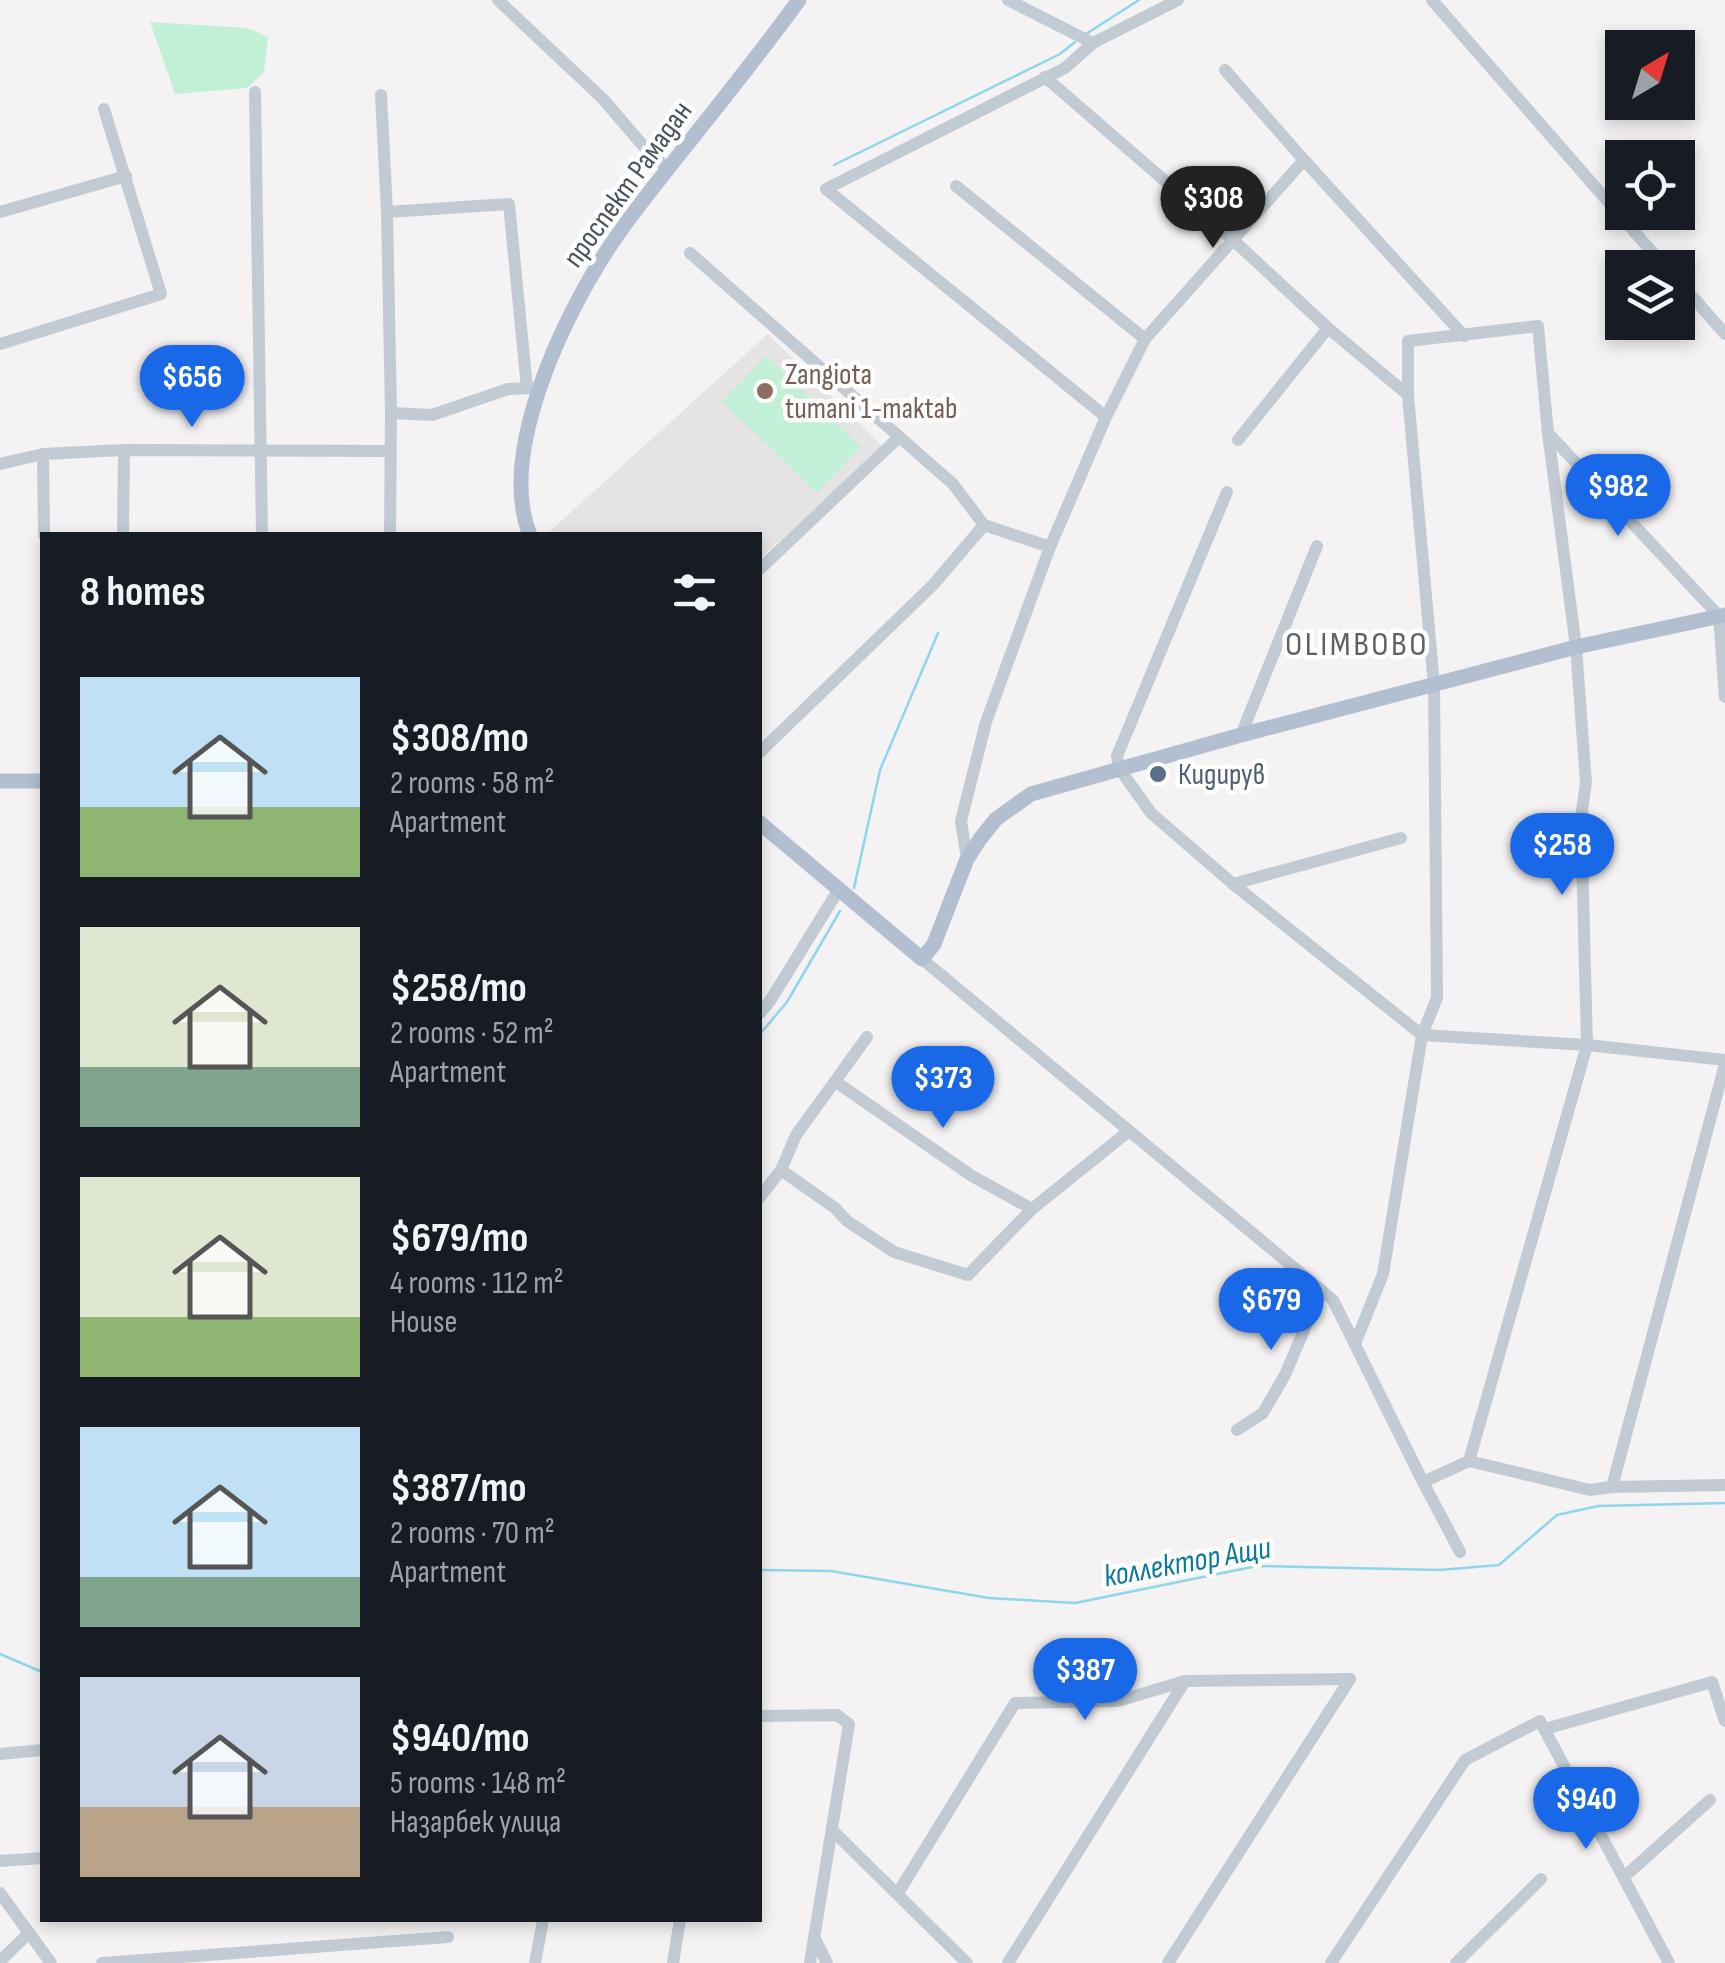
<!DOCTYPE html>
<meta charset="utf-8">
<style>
body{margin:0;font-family:"Sofia Sans Condensed",sans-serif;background:#20242c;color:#f1f3f6;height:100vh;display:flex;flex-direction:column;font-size:38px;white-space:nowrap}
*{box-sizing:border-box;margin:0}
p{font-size:32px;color:#9ea1a6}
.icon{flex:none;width:55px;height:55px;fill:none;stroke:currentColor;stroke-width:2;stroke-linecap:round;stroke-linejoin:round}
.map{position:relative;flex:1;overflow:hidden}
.details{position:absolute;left:40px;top:532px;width:722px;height:1390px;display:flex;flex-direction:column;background:#171b24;border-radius:0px;box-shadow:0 5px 15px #0003}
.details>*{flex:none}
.needle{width:65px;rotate:38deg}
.tools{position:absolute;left:1605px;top:30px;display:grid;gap:20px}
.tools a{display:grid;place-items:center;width:90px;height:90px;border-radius:0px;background:#171b24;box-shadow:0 5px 15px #0003;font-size:50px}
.price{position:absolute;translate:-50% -85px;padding:0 22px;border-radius:35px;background:#1868e8;color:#fff;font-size:32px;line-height:65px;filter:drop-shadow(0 2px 5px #0008)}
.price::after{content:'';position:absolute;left:50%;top:60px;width:30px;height:22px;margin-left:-15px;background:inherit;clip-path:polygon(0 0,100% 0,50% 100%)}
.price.current{background:#222;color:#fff}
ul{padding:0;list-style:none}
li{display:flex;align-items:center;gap:30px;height:250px;padding:0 40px}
li span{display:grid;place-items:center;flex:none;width:280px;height:200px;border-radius:0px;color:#555}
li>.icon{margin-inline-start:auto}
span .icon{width:120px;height:120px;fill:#fffc;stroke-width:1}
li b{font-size:42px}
h2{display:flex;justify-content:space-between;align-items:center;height:120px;padding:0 40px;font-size:42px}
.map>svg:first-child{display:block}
.education{fill:#e5e3e4}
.green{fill:#c1f0d6}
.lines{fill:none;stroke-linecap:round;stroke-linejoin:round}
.stream{stroke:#8ed5ee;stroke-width:2.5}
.minor{stroke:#c2cbd3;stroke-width:12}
.major{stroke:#b1bfd0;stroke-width:15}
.education-dot{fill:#8d6e63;stroke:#fff;stroke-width:4}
.service-dot{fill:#5c6f8a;stroke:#fff;stroke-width:4}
.labels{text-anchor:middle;stroke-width:9;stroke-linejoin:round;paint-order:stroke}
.street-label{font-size:30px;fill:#49545f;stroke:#fff}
.education-label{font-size:30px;fill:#785e54;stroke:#fff;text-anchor:start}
.service-label{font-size:30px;fill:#4e5e75;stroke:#fff;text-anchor:start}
.water-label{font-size:32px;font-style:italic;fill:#0c7aa0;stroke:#fff}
.quarter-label{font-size:35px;letter-spacing:2.5px;fill:#5e6167;stroke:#fff}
</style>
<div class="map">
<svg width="1725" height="1963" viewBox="0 0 1725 1963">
<rect width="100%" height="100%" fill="#f4f2f2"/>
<!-- education -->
<path class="education" d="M768 334 884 448 760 558V535H550V531Z"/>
<!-- green -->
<g class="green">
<path d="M150 22 247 28 268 37 264 72 247 88 175 94Z"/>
<path d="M766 356 861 447 817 493 722 401Z"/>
</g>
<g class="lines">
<!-- stream -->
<g class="stream">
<path d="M1086 34 1139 0"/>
<path d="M834 165 1060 54 1075 42"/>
<path d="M854 888 880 770 938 633"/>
<path d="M760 1034 787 1002 840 911"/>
<path d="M760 1570 831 1571 989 1598 1075 1603 1257 1566 1440 1570 1499 1565 1557 1515 1598 1506 1725 1503"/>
<path d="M0 1654 42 1672"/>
</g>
<!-- minor -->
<g class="minor">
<path d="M498 0 603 99 645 148 668 169"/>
<path d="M1008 0 1093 43"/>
<path d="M1432 0 1666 268"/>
<path d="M1225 70 1304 160 1464 336"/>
<path d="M1045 77 1232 239 1328 328 1408 395"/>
<path d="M255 92 262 535"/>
<path d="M381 95 387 212 391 413 390 535"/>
<path d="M956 186 1145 339"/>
<path d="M0 212 126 176"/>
<path d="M387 212 509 204 527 388"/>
<path d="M690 253 953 484 984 525 1050 547"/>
<path d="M1678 280 1725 334"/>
<path d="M0 344 161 294 104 109"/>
<path d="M391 413 432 415 508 389 532 388"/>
<path d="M1106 417 826 189 1065 68 1093 43 1178 0"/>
<path d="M1550 435 1719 616 1725 697"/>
<path d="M1238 440 1328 328"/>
<path d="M43 454 44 535"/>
<path d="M0 464 43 454 124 450 390 451"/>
<path d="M1227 492 1117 756 1119 768 1151 813 1233 884 1422 1035 1587 1045 1725 1060"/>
<path d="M123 535 124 450"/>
<path d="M760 569 898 438"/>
<path d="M1241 735 1317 546"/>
<path d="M760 752 933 585 984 525"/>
<path d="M967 859 961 821 986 722 1050 547 1106 417 1145 339 1304 160"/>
<path d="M1233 884 1401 838"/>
<path d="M922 959 1333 1300 1423 1482 1460 1552"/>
<path d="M760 1013 770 1001 839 889"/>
<path d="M836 1082 972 1176 1032 1209"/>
<path d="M781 1170 835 1208 847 1221 894 1252 968 1275 1032 1209 1129 1131"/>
<path d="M760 1197 781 1170 796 1135 867 1037"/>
<path d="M1355 1344 1383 1274 1422 1035 1437 998 1434 685 1408 395V341L1538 326 1548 433 1576 647 1586 783 1581 817 1587 1045 1469 1461"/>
<path d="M1237 1430 1263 1413 1285 1375 1321 1290"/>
<path d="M1423 1482 1469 1461 1590 1490 1612 1487 1725 1485"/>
<path d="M1612 1487 1725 1064"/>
<path d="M760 1716 837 1715 849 1724 810 1963"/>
<path d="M1545 1729 1712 1682 1725 1721"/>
<path d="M0 1754 42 1750"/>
<path d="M832 1830 967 1963"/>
<path d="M0 1861 42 1858"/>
<path d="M1624 1877 1710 1800"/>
<path d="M0 1893 51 1963"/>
<path d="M898 1893 1015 1703 1118 1701 1185 1681 1350 1679"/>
<path d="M814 1937 827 1963"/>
<path d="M0 1961 29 1933"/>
<path d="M102 1963 448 1937"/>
<path d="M535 1963 543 1920"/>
<path d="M673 1963 680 1920"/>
<path d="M1008 1963 1185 1681"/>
<path d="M1168 1963 1350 1679"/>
<path d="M1331 1963 1465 1760 1540 1721 1669 1963"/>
<path d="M1456 1963 1541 1879"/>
</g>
<!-- major -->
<g class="major">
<path d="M530 535C497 454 563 318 608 249 630 215 657 183 682 151 722 101 761 52 799 0"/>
<path d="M0 781H42"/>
<path d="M760 823 922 959 934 944 967 859 980 839 996 819 1031 794 1241 735 1576 647 1725 615"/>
</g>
</g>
<!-- markers -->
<circle class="education-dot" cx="765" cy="391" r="10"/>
<circle class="service-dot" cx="1158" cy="774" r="10"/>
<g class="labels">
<!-- street labels -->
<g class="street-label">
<text transform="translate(627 184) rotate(-54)" y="10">проспект Рамадан</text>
</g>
<!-- education labels -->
<g class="education-label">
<text x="785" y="384">Zangiota<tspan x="785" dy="34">tumani 1-maktab</tspan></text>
</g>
<!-- service labels -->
<g class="service-label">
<text x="1178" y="784">Кидирув</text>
</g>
<!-- water labels -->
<g class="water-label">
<text transform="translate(1187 1561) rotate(-10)" y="11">коллектор Ащи</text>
</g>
<!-- quarter labels -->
<g class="quarter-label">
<text x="1357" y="655">OLIMBOBO</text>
</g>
</g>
</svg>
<div class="tools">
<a><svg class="needle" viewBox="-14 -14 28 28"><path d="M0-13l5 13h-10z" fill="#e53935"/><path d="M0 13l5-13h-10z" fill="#9ea1a6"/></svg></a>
<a><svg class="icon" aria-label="locate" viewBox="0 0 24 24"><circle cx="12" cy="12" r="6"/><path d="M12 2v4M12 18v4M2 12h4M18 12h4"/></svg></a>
<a><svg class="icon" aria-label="layers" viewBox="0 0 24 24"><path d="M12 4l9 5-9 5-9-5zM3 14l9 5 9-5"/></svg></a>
</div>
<b class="price current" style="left:1213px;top:251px">$308</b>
<b class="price" style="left:192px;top:430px">$656</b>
<b class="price" style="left:1618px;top:539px">$982</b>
<b class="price" style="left:1562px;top:898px">$258</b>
<b class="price" style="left:943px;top:1131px">$373</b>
<b class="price" style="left:1271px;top:1353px">$679</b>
<b class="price" style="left:1085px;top:1723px">$387</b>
<b class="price" style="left:1586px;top:1852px">$940</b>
<section class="details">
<h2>8 homes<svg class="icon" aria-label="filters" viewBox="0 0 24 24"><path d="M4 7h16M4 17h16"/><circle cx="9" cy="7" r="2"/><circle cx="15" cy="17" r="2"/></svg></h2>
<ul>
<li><span style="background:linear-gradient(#bfe0f5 65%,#8fb573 0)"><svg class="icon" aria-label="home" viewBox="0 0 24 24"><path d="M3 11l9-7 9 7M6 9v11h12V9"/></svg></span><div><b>$308/mo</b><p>2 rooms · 58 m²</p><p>Apartment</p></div></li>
<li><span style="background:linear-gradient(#dfe7d0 70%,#7fa58c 0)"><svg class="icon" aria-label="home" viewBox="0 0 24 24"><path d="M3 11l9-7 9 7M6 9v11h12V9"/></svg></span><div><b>$258/mo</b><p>2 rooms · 52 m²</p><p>Apartment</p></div></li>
<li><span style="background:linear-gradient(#dfe7d0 70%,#8fb573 0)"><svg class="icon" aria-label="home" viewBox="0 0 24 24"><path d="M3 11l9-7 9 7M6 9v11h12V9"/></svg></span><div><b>$679/mo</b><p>4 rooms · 112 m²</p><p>House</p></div></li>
<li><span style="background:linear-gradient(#bfe0f5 75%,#7fa58c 0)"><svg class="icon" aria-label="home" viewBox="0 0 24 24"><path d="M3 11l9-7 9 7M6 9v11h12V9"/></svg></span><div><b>$387/mo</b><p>2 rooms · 70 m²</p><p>Apartment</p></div></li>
<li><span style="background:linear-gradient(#c9d6e8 65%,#b9a48a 0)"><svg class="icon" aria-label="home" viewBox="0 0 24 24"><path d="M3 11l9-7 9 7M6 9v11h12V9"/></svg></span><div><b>$940/mo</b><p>5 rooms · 148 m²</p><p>Назарбек улица</p></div></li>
</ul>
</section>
</div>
